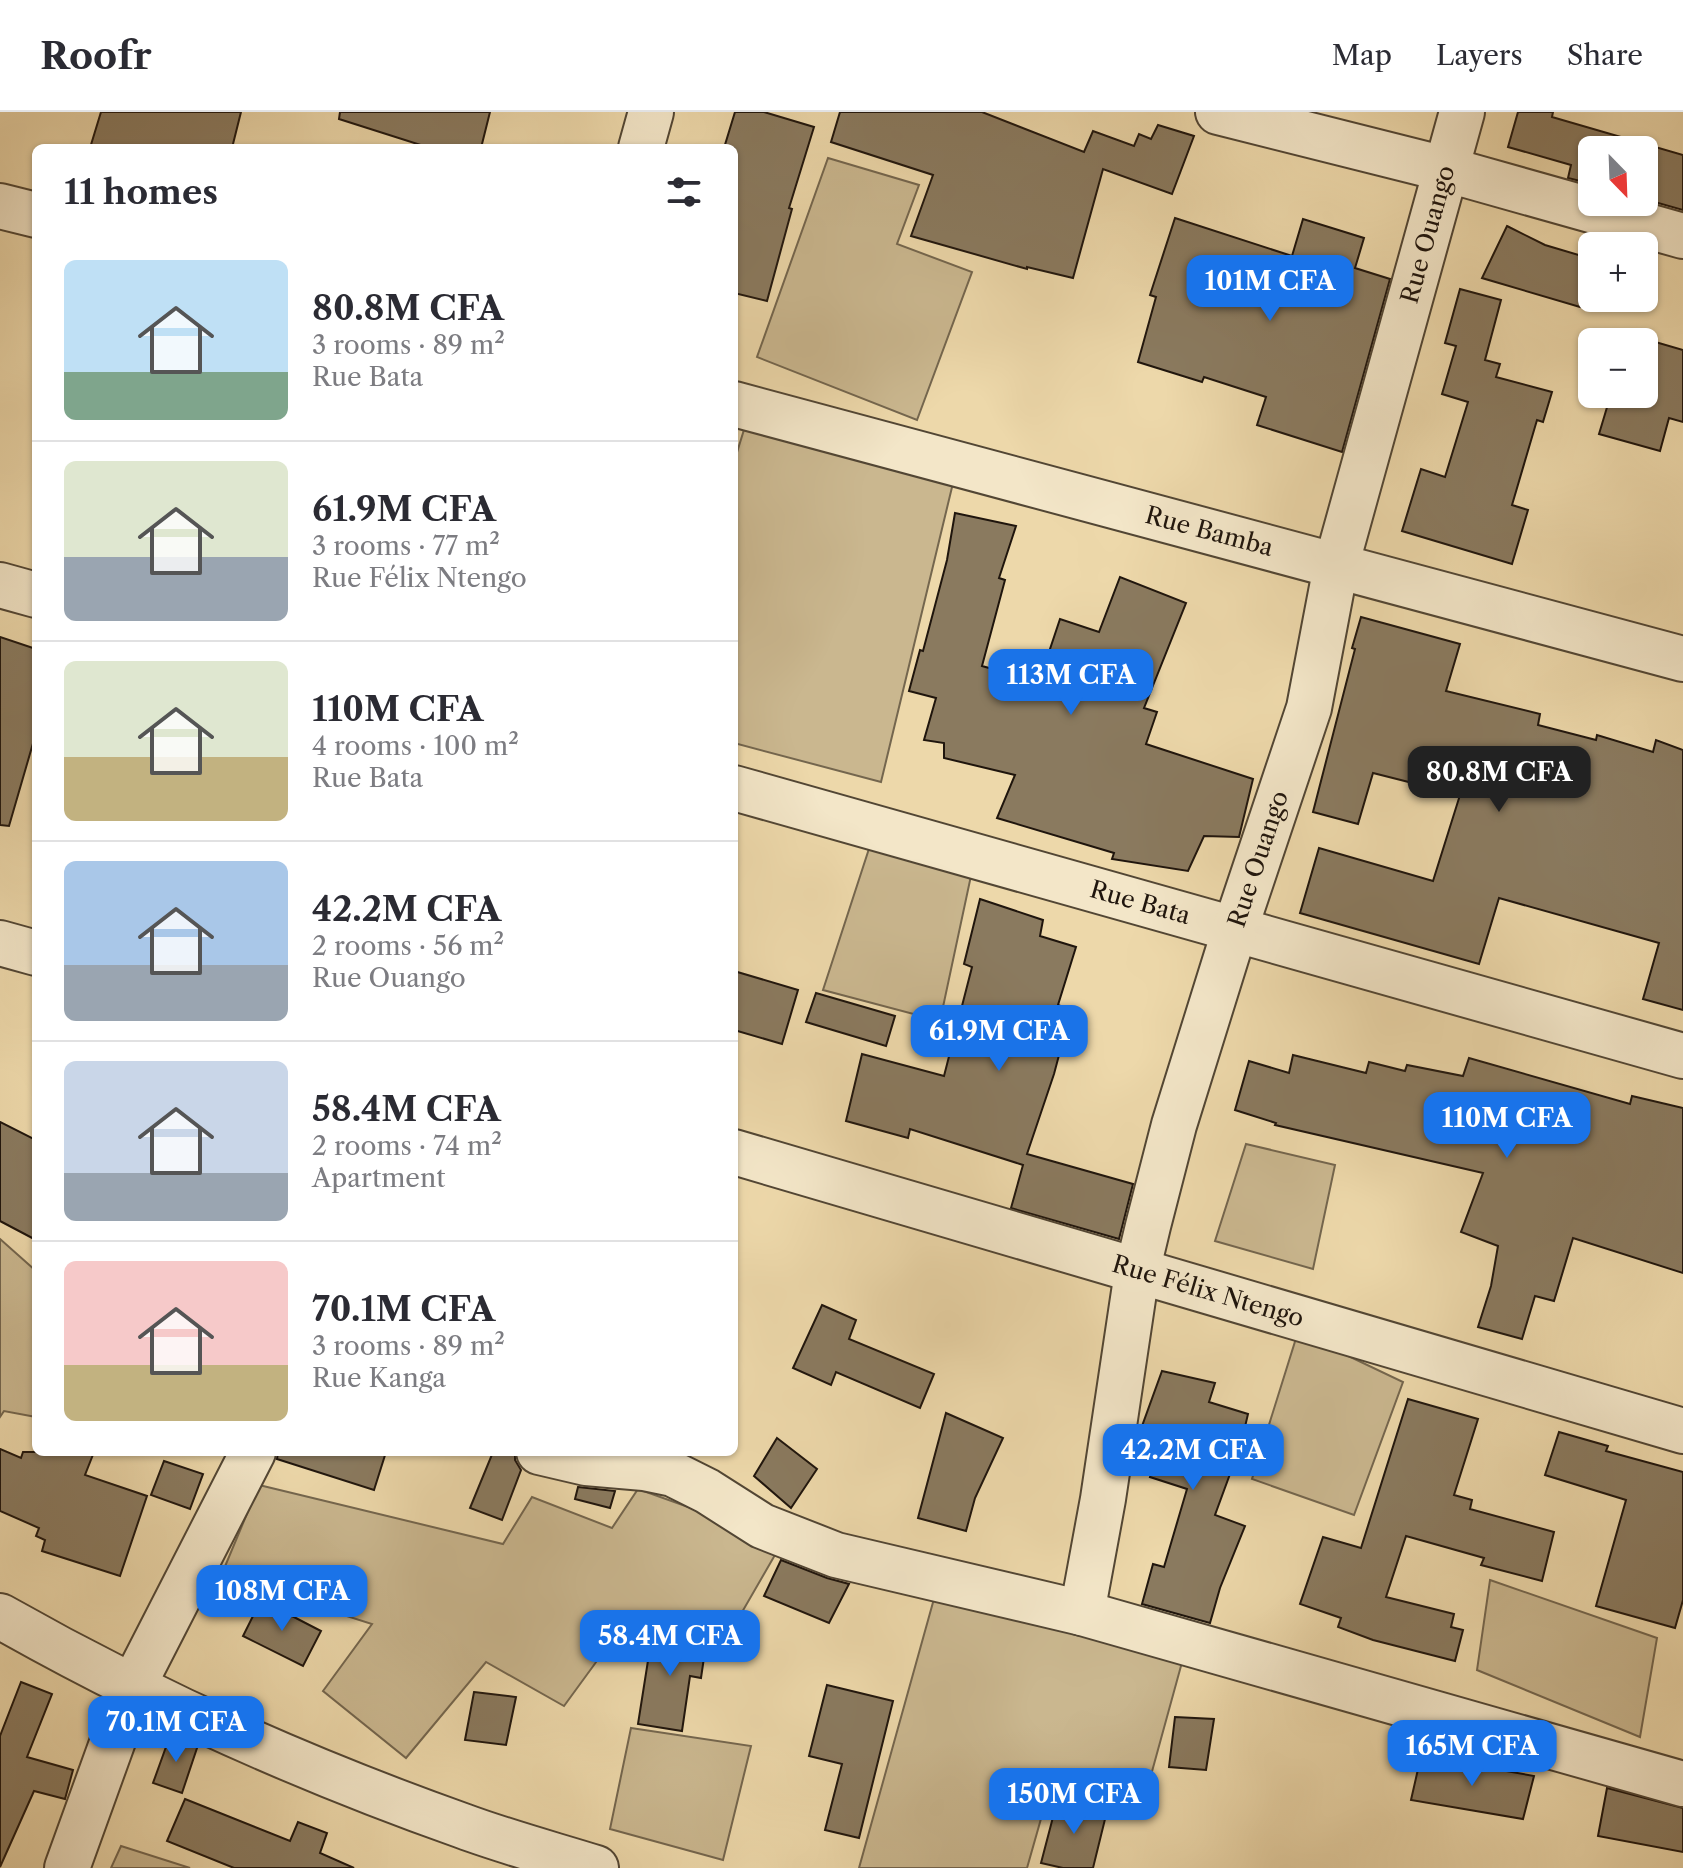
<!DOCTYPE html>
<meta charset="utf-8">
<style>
body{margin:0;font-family:"Libre Caslon Text",serif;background:#f2f2f3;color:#2b2b33;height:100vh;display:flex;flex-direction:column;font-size:30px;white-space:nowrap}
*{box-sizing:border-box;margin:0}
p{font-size:26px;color:#7c7c81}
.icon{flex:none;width:44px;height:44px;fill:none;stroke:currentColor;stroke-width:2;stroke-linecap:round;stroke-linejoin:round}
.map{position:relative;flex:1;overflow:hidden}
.sheet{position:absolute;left:32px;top:32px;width:706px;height:1312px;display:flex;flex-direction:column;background:#fff;border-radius:12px;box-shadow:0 2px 6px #0004}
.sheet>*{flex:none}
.needle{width:52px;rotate:157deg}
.tools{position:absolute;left:1578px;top:24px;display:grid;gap:16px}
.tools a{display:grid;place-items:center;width:80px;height:80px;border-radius:12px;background:#fff;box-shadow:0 2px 6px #0004;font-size:40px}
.price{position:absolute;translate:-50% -68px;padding:0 18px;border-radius:16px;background:#1a73e8;color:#fff;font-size:26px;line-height:52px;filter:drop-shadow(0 2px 4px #0008)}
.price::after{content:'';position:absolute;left:50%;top:48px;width:24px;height:18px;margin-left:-12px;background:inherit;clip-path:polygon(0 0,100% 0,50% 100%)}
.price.active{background:#222;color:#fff}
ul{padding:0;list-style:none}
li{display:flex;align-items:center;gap:24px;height:200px;padding:0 32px}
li+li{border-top:2px solid #e1e1e2}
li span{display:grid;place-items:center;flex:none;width:224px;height:160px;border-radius:12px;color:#555}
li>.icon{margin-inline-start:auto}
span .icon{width:96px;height:96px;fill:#fffc;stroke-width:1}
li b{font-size:34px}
h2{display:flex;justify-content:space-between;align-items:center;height:96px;padding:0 32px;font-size:34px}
header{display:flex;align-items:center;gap:48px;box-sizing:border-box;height:112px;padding:0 40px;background:#fff;border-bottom:2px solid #e1e1e2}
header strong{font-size:38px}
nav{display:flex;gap:44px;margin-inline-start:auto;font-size:28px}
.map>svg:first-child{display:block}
.green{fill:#cab78f;stroke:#74664e;stroke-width:2}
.building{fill:#8a7a5f;stroke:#1f150d;stroke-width:2}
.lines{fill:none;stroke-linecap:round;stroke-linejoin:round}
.minor-casing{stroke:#524634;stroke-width:48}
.minor{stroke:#f3e6c8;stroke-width:44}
.labels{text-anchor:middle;stroke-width:7;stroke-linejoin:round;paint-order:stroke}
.street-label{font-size:24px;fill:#1f150d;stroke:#f3e6c8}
</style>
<header>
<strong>Roofr</strong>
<nav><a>Map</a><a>Layers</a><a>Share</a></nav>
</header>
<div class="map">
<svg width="1683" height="1756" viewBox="0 0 1683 1756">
<rect width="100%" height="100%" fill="#edd8aa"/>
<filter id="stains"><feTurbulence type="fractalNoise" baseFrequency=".0025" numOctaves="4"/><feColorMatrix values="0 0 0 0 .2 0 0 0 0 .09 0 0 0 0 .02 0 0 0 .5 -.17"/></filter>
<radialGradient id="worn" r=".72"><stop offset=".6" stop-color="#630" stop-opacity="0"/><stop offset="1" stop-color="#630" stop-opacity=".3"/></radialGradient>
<!-- green -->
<g class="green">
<path d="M828 46 919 73 897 132 972 160 917 308 757 245Z"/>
<path d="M752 292 960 342 881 670 734 631V350Z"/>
<path d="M880 703 978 731 940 909 823 878Z"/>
<path d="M1246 1032 1335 1053 1313 1157 1215 1129Z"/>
<path d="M0 1127 36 1159V1305L4 1299 0 1305Z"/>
<path d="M1298 1220 1403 1270 1354 1403 1252 1367Z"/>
<path d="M259 1373 503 1432 532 1385 612 1416 638 1377 783 1429 730 1521 629 1505 564 1594 486 1550 406 1646 323 1579 372 1512 221 1464Z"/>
<path d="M1490 1468 1657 1526 1640 1625 1477 1558Z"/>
<path d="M937 1476 1184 1543 1145 1685 1054 1661 1027 1756H859Z"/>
<path d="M631 1616 751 1634 723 1748 610 1717Z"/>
<path d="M121 1734 190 1756H111Z"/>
</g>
<!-- building -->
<g class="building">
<path d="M101 0H241L232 36H90Z"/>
<path d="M340 0H490L481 36H430L339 7Z"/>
<path d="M735 0H764L814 15 789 96 792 97 767 189 734 181V36H724Z"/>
<path d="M840 0H982L1084 40 1093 19 1134 34 1139 22 1151 27 1158 13 1194 24 1172 82 1103 57 1073 166 1027 155V157L911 124 933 63 831 30Z"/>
<path d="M1518 0H1553L1552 5 1683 43V98L1644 87V38H1592V72L1568 66 1571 53 1508 35Z"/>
<path d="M1175 106 1292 144 1303 107 1364 126 1355 156 1390 167 1342 340 1257 313 1266 285 1204 265 1202 270 1138 250 1156 185 1150 183Z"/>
<path d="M1507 114 1545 133 1592 147V158L1580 195 1482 166Z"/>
<path d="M1460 177 1501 188 1485 248 1500 252 1496 265 1552 280 1543 310 1537 308 1512 393 1528 398 1512 452 1402 419 1421 357 1445 365 1468 290 1442 282 1456 234 1445 231Z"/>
<path d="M1628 222 1683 238V310L1669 306 1660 339 1599 322 1611 282H1644V230H1626Z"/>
<path d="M955 401 1016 414 999 466 1005 468 982 554 1039 570 1060 507 1099 520 1120 465 1186 491 1144 596 1157 600 1146 632 1253 667 1239 725 1204 724 1188 759 1112 747 1114 741 997 706 1015 663 944 646V631L924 628 936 586 909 579 920 538 923 539 947 448Z"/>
<path d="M1361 505 1460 532 1446 579 1540 602 1538 613 1596 628 1597 623 1653 640 1656 628 1683 638V898L1643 887 1659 831 1499 786 1479 852 1300 801 1319 736 1433 769 1460 683 1373 661 1358 712 1313 700 1355 537 1352 536Z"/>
<path d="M0 525 36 537V621L9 714 0 713Z"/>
<path d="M980 787 1043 808 1040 824 1076 835 1058 893 1071 898 1054 962 1027 1042 1133 1072 1119 1127 1011 1096 1023 1053 910 1017 908 1026 846 1009 862 942 944 964 972 855 964 852Z"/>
<path d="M734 859 798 878 782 932 734 918Z"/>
<path d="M816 881 895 904 886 934 806 910Z"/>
<path d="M1293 943 1366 961 1369 950 1405 959 1407 953 1463 964 1469 946 1630 992 1632 984 1683 996V1161L1573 1126 1554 1189 1535 1184 1522 1227 1478 1215 1491 1174 1498 1134 1461 1120 1483 1061 1275 1013 1276 1011 1235 998 1249 949 1289 961Z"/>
<path d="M0 1010 36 1028V1128L0 1109Z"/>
<path d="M822 1193 856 1208 849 1227 934 1262 920 1296 836 1260 831 1273 793 1256Z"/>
<path d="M1162 1259 1215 1271 1209 1290 1248 1302 1241 1332 1215 1403 1245 1414 1220 1476 1210 1511 1142 1492 1153 1452 1164 1455 1187 1377 1150 1365 1160 1336 1137 1328Z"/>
<path d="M1408 1287 1478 1307 1454 1383 1472 1388 1470 1397 1554 1420 1542 1469 1481 1453 1484 1446 1406 1424 1386 1485 1454 1502 1451 1515 1463 1518 1455 1549 1373 1528 1338 1515 1341 1506 1300 1492 1323 1425 1361 1436Z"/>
<path d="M946 1301 1003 1326 975 1386 966 1419 918 1406Z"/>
<path d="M1559 1320 1608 1334 1606 1339 1683 1360V1488L1675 1516 1596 1494 1626 1388 1545 1363Z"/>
<path d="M777 1326 817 1357 791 1396 754 1364Z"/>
<path d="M0 1337 21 1346 23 1340H94L85 1363 147 1384 120 1464 42 1439 45 1428 36 1424 39 1416 0 1399Z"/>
<path d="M278 1340H386L374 1378 277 1347Z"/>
<path d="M493 1340H515V1348L521 1358 502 1408 470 1396Z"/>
<path d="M164 1349 203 1362 190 1397 151 1383Z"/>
<path d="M578 1375 615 1379 610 1396 575 1387Z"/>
<path d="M781 1448 827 1466 849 1472 829 1511 764 1484Z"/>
<path d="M261 1488 321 1519 303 1554 243 1524Z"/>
<path d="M653 1517 707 1525 701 1566 690 1564 682 1619 638 1612Z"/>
<path d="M21 1570 52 1582 27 1645 73 1658 65 1687 34 1679 0 1755V1624Z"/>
<path d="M827 1573 893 1589 859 1726 825 1718 842 1652 809 1644Z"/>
<path d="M474 1580 516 1585 506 1633 465 1628Z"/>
<path d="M1175 1605 1214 1607 1206 1658 1169 1655Z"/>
<path d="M171 1621 198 1633 182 1681 153 1671Z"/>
<path d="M1421 1644 1534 1664 1523 1707 1411 1688Z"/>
<path d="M1607 1676 1683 1696V1740L1598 1724Z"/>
<path d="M1058 1686 1107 1699 1093 1756H1063L1041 1751Z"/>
<path d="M185 1687 290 1729 298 1710 327 1721 320 1741 354 1756H234L167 1729Z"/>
</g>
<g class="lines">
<!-- minor casing -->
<g class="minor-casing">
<g id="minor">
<path d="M1218 0 1445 57 1683 124"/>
<path d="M641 36 651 0"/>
<path d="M0 94 36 103"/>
<path id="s1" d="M734 292 1683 547"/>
<path d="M0 473 36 483"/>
<path id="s2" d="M734 676 1683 944"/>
<path d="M0 831 36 841"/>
<path id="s3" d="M734 1040 1683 1319"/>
<path d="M539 1340 586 1351 644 1356 673 1362 707 1379 762 1414 836 1443 1082 1501 1683 1672"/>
<path id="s4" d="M1082 1501 1103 1387 1137 1160 1148 1114 1174 1013 1235 817 1309 596 1336 454 1462 0"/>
<path d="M0 1504C148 1588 302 1657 463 1714 506 1730 551 1742 596 1756"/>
<path d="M67 1756 132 1576 253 1340"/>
</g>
</g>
<!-- minor -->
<use href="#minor" class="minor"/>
</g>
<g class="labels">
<!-- street labels -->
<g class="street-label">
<text dy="8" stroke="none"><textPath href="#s4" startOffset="1424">Rue Ouango</textPath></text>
<text dy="8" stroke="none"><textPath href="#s1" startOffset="492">Rue Bamba</textPath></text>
<text dy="8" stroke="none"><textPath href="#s4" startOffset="776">Rue Ouango</textPath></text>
<text dy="8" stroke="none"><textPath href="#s2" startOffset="422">Rue Bata</textPath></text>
<text dy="8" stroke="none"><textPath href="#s3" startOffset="494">Rue Félix Ntengo</textPath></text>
</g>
</g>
<rect width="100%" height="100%" filter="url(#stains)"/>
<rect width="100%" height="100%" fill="url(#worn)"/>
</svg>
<div class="tools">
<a><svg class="needle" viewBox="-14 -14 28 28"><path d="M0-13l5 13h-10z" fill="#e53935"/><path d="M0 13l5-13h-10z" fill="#7c7c81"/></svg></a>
<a>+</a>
<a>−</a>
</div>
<b class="price" style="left:1270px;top:211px">101M CFA</b>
<b class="price" style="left:1071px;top:605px">113M CFA</b>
<b class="price active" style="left:1499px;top:702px">80.8M CFA</b>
<b class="price" style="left:999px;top:961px">61.9M CFA</b>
<b class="price" style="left:1507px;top:1048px">110M CFA</b>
<b class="price" style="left:1193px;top:1380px">42.2M CFA</b>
<b class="price" style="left:282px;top:1521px">108M CFA</b>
<b class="price" style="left:670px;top:1566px">58.4M CFA</b>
<b class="price" style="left:176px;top:1652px">70.1M CFA</b>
<b class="price" style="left:1472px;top:1676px">165M CFA</b>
<b class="price" style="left:1074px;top:1724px">150M CFA</b>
<section class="sheet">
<h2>11 homes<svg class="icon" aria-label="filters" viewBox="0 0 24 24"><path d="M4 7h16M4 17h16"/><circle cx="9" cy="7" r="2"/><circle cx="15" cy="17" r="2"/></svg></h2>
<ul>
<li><span style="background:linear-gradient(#bfe0f5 70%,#7fa58c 0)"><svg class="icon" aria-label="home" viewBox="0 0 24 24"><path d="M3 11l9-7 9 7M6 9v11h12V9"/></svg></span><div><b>80.8M CFA</b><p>3 rooms · 89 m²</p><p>Rue Bata</p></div></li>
<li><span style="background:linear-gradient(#dfe7d0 60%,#9aa5b1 0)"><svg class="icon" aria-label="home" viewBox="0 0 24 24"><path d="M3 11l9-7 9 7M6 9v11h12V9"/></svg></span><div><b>61.9M CFA</b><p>3 rooms · 77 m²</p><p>Rue Félix Ntengo</p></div></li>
<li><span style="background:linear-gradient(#dfe7d0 60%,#c2b280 0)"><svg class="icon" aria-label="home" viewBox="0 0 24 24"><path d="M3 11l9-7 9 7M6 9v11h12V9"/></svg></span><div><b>110M CFA</b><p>4 rooms · 100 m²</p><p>Rue Bata</p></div></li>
<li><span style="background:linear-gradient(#a9c7e8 65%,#9aa5b1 0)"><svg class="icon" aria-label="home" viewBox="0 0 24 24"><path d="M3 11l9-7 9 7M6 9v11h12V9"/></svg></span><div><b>42.2M CFA</b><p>2 rooms · 56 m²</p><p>Rue Ouango</p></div></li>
<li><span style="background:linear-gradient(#c9d6e8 70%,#9aa5b1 0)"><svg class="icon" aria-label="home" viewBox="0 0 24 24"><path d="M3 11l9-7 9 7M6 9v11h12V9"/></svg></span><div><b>58.4M CFA</b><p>2 rooms · 74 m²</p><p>Apartment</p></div></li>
<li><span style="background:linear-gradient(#f6c9c9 65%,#c2b280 0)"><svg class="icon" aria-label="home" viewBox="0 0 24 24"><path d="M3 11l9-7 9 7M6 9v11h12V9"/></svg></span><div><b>70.1M CFA</b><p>3 rooms · 89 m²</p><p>Rue Kanga</p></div></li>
</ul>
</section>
</div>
